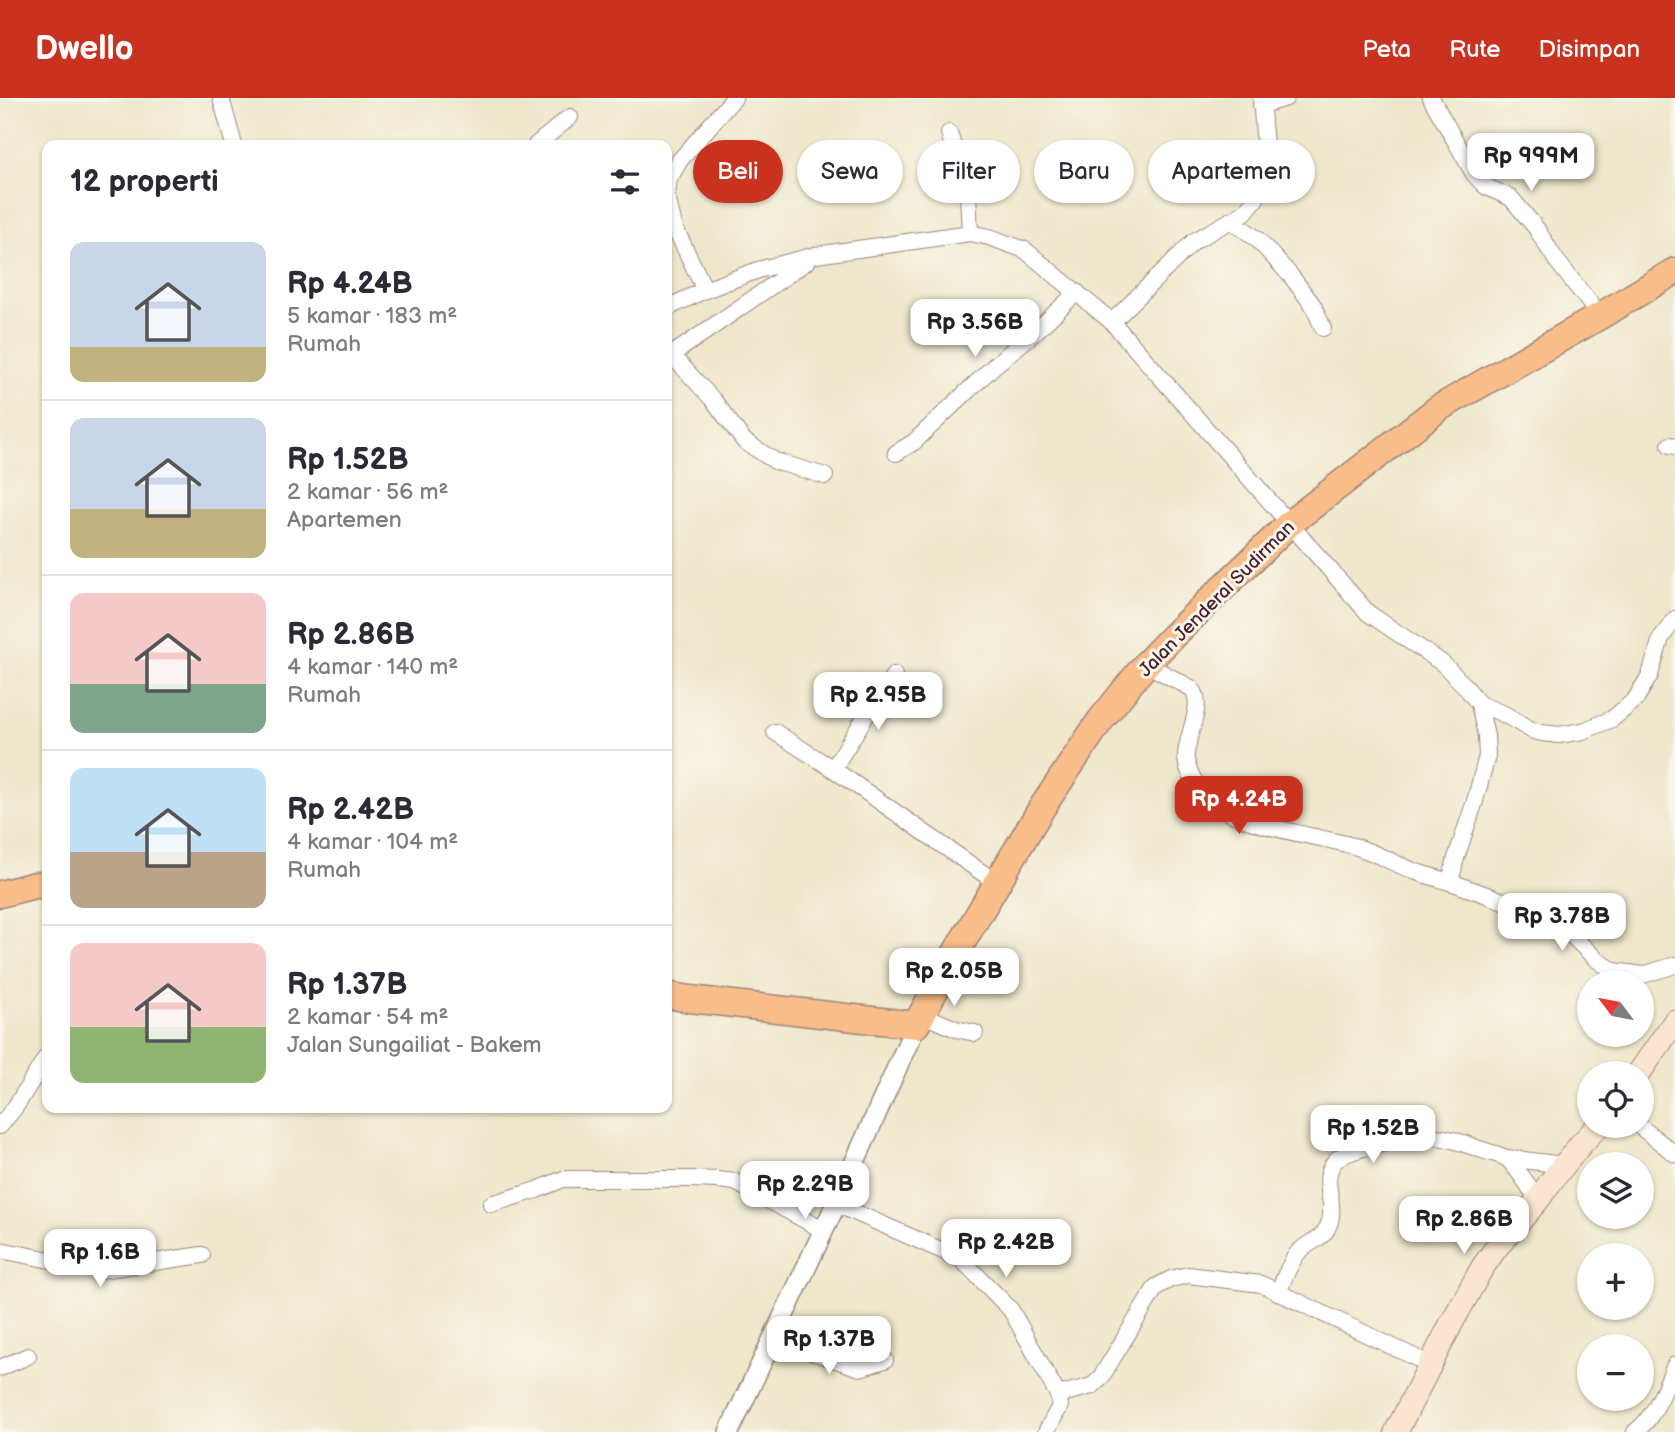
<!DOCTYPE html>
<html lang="id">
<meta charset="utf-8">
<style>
body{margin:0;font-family:"Balsamiq Sans",sans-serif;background:#f2f2f3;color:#2b2b33;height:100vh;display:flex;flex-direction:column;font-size:26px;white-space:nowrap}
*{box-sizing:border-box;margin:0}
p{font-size:23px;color:#7c7c81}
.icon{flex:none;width:38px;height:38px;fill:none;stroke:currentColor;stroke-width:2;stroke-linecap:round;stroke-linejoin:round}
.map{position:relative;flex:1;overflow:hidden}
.side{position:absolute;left:42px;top:42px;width:630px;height:973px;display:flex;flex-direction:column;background:#fff;border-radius:14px;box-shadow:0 2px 5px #0004}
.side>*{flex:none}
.banner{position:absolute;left:693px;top:42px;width:665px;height:63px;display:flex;gap:14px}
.needle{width:46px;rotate:302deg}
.buttons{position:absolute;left:1577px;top:872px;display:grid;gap:14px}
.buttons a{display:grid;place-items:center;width:77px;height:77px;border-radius:50%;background:#fff;box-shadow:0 2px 5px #0004;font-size:35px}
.price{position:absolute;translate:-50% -60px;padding:0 16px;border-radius:14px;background:#fff;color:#222;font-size:23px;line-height:46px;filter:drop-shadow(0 2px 4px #0008)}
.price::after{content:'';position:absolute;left:50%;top:42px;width:21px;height:16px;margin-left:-10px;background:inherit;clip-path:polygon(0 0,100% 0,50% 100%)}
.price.active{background:#c8321e;color:#fff}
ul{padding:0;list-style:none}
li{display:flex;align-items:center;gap:21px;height:175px;padding:0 28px}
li+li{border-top:2px solid #e1e1e2}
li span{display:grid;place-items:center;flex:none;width:196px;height:140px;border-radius:14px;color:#555}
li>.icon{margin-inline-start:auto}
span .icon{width:84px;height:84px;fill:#fffc;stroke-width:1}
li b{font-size:30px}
h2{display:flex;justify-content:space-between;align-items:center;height:84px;padding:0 28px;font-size:30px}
.tag{padding:0 24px;border-radius:32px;background:#fff;box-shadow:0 2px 5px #0004;font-size:24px;line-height:63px}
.tag.active{background:#c8321e;color:#fff}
header{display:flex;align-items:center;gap:42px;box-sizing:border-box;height:98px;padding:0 35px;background:#c8321e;color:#fff}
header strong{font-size:33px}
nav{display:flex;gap:38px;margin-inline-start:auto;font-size:24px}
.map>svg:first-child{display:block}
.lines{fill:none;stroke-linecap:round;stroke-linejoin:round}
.minor-casing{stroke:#9c837b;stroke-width:18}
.tertiary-casing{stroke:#9c837b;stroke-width:22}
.secondary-casing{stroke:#9c837b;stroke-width:25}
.trunk-casing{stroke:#9c837b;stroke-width:29}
.minor{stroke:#fff;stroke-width:16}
.tertiary{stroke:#fff;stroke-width:19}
.secondary{stroke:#fce5d0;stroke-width:23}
.trunk{stroke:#f8bd89;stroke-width:26}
.labels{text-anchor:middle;stroke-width:6;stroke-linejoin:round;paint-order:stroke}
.street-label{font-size:19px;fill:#4a1f2b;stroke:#fbf7ec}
</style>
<header>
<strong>Dwello</strong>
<nav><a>Peta</a><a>Rute</a><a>Disimpan</a></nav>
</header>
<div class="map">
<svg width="1675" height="1334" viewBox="0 0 1675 1334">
<rect width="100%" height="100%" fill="#fbf7ec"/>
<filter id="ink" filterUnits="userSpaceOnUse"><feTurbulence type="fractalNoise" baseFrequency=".0143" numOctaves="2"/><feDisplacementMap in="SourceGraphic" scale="14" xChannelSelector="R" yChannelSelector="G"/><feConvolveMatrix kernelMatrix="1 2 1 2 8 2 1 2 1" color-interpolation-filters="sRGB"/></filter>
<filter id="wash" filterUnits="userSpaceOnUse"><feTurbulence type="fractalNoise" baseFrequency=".00686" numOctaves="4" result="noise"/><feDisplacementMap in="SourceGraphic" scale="28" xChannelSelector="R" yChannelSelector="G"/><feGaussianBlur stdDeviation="1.57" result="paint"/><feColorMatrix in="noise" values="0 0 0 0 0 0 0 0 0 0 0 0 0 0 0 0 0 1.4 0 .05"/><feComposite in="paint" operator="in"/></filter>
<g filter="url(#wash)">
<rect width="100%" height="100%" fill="#efe7cb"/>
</g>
<g filter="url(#ink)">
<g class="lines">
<!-- minor casing -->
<g class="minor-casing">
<g id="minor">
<path d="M221 0 234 47"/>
<path d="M1431 0 1474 76 1485 88 1511 100 1536 130 1556 162 1600 218"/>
<path d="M1261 7 1286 0"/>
<path d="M949 35 968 96 970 135"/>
<path d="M536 47 570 19"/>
<path d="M667 97 669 81 680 62 734 0"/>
<path d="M667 99 674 128 705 192"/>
<path d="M1231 122 1257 141 1291 178 1313 207 1323 230"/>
<path d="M667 210 705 192 758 172 816 157 970 135 989 139 1025 152 1112 224 1368 515 1442 565 1465 588 1479 606 1486 638 1487 658 1475 703 1456 760 1450 784"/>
<path d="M1112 224 1194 143 1244 115 1255 102 1264 83 1266 61 1261 0"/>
<path d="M667 255 679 265 714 303 744 343 775 363 825 378"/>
<path d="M670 258 806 164"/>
<path d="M1670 347 1675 348"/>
<path d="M896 355 914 344 995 267 1035 234 1077 194"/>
<path d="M1146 566 1191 590C1207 604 1184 641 1186 661 1188 676 1199 692 1210 702 1238 729 1318 737 1357 749 1378 756 1397 767 1417 774 1428 778 1441 781 1453 785 1485 796 1517 808 1548 820L1559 825 1596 861 1614 873 1643 877 1675 867"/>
<path d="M1479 606 1504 616 1533 633 1542 635 1559 637 1583 633 1612 621 1635 602 1650 577 1661 540 1675 521"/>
<path d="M775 634 833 671 997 785"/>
<path d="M833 671 875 603 894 577"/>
<path d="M921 916 956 931 975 935"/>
<path d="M1638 1027 1675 1056"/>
<path d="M0 1028 16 1008 47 958"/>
<path d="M1507 1060 1564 1067"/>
<path d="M491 1106 537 1092 563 1081H691L718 1082 735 1084 823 1132"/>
<path d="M836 1106 961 1161 1011 1212 1058 1297 1060 1308 1046 1334"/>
<path d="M0 1152 101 1172 202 1157"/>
<path d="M1278 1194C1284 1182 1289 1166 1297 1156 1308 1142 1325 1143 1330 1123 1336 1102 1319 1080 1336 1062 1349 1049 1415 1039 1434 1039 1451 1039 1469 1048 1485 1053 1492 1055 1500 1057 1506 1060 1514 1065 1532 1093 1538 1102"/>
<path d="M773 1241 860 1270 885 1262"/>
<path d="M0 1270 28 1258"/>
<path d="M1058 1297 1092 1288 1100 1281 1156 1189 1171 1181 1188 1177 1261 1186 1431 1267"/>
<path d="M1635 1334C1656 1318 1664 1291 1675 1267"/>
</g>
</g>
<!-- tertiary casing -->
<g class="tertiary-casing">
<path id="tertiary" d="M729 1334 836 1106 916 927"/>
</g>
<!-- secondary casing -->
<g class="secondary-casing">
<g id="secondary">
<path d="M1639 975 1675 923"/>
<path d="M1396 1334 1451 1226 1482 1170 1496 1150 1538 1102 1549 1086 1581 1046 1599 1027"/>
</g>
</g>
<!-- trunk casing -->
<g class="trunk-casing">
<g id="trunk">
<path d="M0 796 35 787H47"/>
<path d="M667 897 690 901 916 927 948 868 1041 711 1100 623 1146 566 1174 537 1289 426 1439 310 1600 218 1675 173"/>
</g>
</g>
<!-- minor -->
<use href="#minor" class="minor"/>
<!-- tertiary -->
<use href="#tertiary" class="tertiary"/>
<!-- secondary -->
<use href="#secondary" class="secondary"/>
<!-- trunk -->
<use href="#trunk" class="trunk"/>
</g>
</g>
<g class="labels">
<!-- street labels -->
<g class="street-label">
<text transform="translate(1216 500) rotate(-45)" y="7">Jalan Jenderal Sudirman</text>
</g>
</g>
</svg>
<div class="buttons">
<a><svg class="needle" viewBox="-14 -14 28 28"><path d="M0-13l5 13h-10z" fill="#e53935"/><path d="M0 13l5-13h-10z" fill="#7c7c81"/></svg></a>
<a><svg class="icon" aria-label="locate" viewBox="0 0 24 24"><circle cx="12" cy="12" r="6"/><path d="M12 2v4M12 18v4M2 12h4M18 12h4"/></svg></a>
<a><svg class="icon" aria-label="layers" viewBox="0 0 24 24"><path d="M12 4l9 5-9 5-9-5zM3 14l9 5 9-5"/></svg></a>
<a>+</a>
<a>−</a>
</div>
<b class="price" style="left:1531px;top:95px">Rp 999M</b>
<b class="price" style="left:975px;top:261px">Rp 3.56B</b>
<b class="price" style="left:878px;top:634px">Rp 2.95B</b>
<b class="price active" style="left:1239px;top:738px">Rp 4.24B</b>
<b class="price" style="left:1562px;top:855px">Rp 3.78B</b>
<b class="price" style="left:954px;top:910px">Rp 2.05B</b>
<b class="price" style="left:1373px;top:1067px">Rp 1.52B</b>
<b class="price" style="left:805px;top:1123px">Rp 2.29B</b>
<b class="price" style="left:1464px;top:1158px">Rp 2.86B</b>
<b class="price" style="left:1006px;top:1181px">Rp 2.42B</b>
<b class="price" style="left:100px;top:1191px">Rp 1.6B</b>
<b class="price" style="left:829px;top:1278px">Rp 1.37B</b>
<div class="banner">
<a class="tag active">Beli</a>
<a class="tag">Sewa</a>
<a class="tag">Filter</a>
<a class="tag">Baru</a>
<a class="tag">Apartemen</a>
</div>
<section class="side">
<h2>12 properti<svg class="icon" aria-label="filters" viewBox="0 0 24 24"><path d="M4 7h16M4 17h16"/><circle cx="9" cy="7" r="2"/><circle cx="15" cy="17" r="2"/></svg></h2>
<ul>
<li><span style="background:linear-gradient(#c9d6e8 75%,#c2b280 0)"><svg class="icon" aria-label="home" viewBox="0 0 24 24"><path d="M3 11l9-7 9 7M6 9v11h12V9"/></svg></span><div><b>Rp 4.24B</b><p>5 kamar · 183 m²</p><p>Rumah</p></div></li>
<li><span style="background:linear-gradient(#c9d6e8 65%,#c2b280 0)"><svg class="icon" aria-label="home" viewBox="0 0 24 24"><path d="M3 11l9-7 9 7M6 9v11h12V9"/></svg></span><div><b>Rp 1.52B</b><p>2 kamar · 56 m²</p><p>Apartemen</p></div></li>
<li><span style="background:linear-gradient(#f6c9c9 65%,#7fa58c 0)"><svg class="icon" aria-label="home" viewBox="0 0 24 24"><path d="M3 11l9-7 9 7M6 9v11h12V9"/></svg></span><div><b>Rp 2.86B</b><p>4 kamar · 140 m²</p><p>Rumah</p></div></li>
<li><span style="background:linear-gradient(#bfe0f5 60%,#b9a48a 0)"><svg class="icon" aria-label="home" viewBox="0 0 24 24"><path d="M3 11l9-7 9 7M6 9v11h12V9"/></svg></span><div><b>Rp 2.42B</b><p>4 kamar · 104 m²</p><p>Rumah</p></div></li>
<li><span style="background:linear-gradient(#f6c9c9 60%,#8fb573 0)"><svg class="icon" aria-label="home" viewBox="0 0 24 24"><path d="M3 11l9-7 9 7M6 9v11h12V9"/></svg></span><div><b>Rp 1.37B</b><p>2 kamar · 54 m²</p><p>Jalan Sungailiat - Bakem</p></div></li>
</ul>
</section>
</div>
